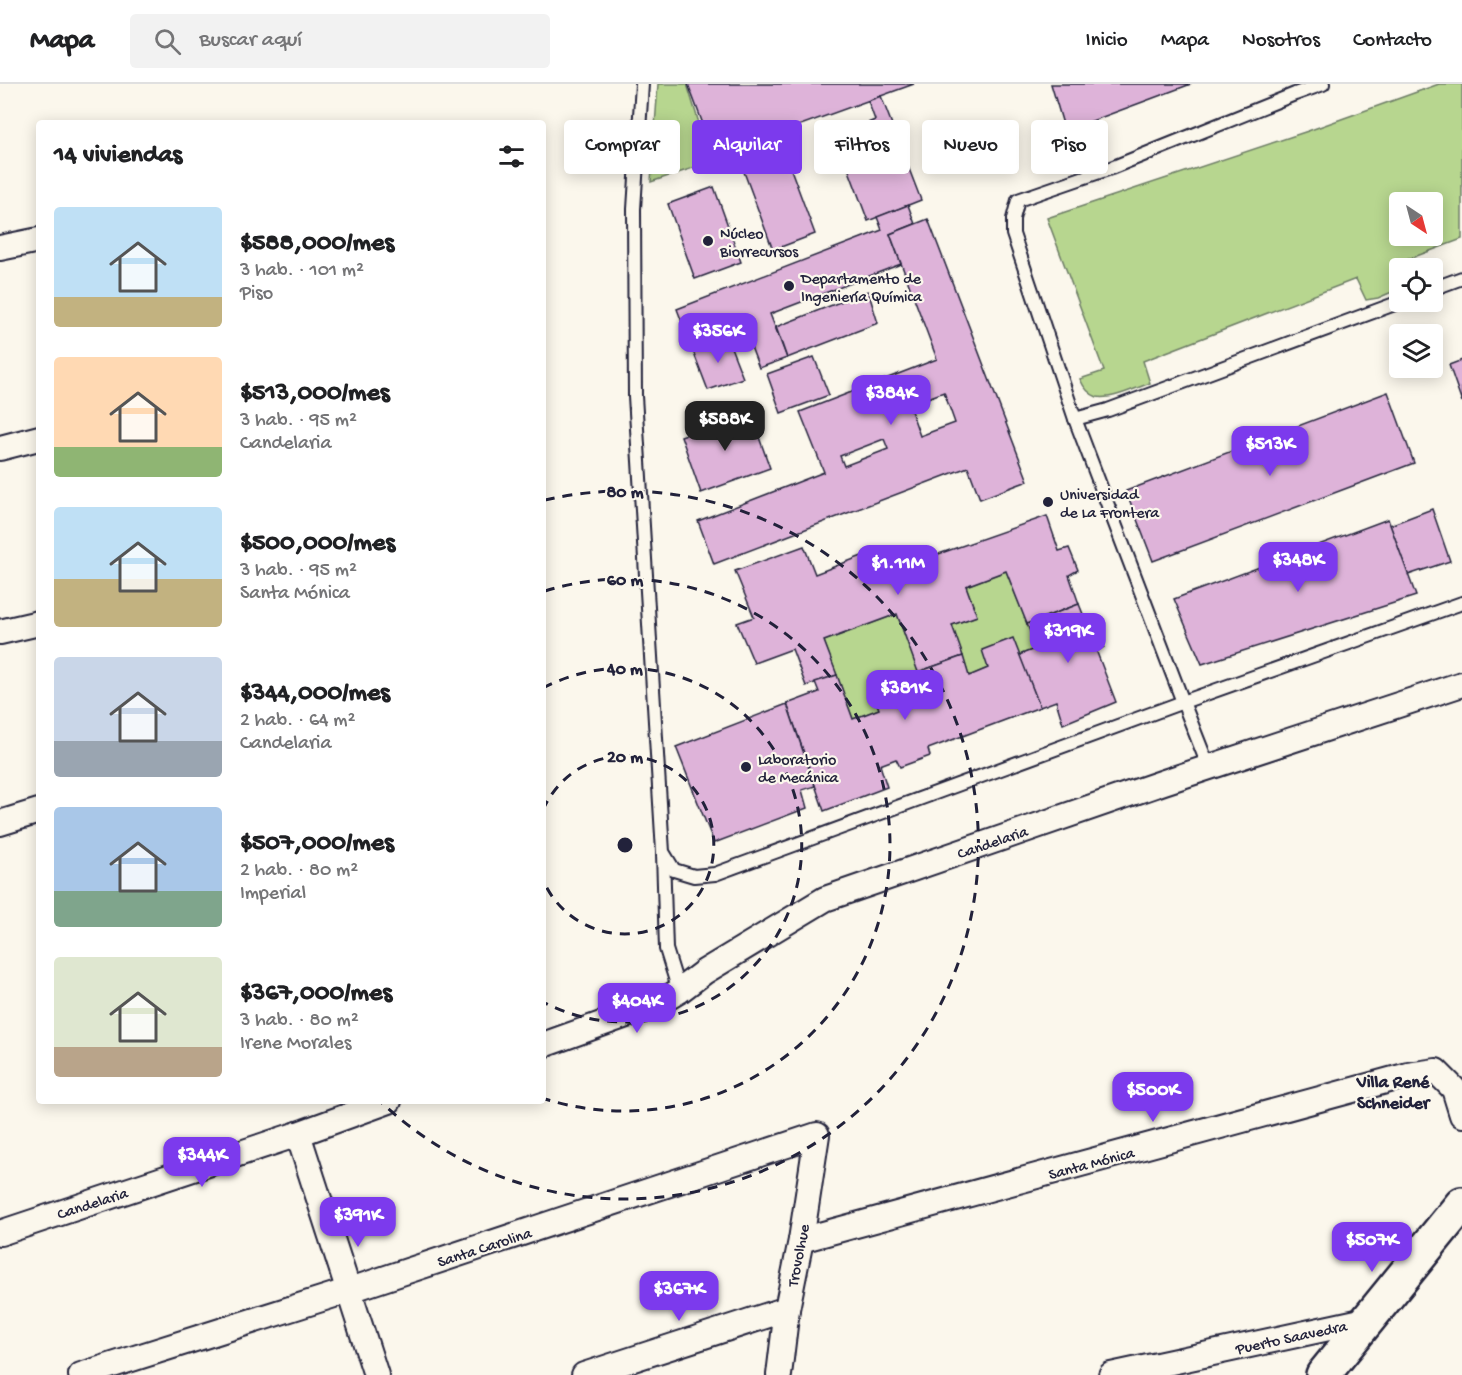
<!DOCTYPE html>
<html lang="es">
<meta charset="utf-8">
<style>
body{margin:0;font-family:"Gochi Hand",sans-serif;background:#f2f2f2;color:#202124;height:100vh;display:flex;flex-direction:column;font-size:22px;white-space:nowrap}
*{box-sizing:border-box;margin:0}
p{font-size:20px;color:#757577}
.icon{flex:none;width:33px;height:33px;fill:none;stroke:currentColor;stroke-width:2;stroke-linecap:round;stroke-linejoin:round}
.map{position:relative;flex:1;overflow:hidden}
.sheet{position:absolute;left:36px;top:36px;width:510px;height:984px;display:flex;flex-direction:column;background:#fff;border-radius:6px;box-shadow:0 3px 15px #0003}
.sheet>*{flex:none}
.hud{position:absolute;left:564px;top:36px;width:570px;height:54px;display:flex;gap:12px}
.needle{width:39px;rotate:144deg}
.buttons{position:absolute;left:1389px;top:108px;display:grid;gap:12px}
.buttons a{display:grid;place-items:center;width:54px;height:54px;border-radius:6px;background:#fff;box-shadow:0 3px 15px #0003;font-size:30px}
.price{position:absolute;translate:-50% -51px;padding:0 14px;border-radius:12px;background:#7c3aed;color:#fff;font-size:20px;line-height:39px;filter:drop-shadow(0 2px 3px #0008)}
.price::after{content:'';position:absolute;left:50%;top:36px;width:18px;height:14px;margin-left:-9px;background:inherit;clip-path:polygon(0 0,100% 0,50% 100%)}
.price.selected{background:#222;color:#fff}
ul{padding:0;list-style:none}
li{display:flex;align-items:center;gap:18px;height:150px;padding:0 18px}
li span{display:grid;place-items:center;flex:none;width:168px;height:120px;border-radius:6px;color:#555}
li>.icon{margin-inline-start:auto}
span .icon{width:72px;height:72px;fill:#fffc;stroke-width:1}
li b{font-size:26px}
h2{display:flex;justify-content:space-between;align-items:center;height:72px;padding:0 18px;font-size:26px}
.chip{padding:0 21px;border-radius:6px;background:#fff;box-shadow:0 3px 15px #0003;font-size:21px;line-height:54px}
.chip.selected{background:#7c3aed;color:#fff}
header{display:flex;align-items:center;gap:36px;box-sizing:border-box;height:84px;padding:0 30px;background:#fff;border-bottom:2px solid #e0e0e0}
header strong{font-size:28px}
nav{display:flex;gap:33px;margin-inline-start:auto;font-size:21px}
.search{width:420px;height:54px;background:#f2f2f2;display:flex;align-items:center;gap:15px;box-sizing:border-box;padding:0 21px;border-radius:6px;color:#757577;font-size:22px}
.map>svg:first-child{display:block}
.green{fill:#b7d68f;stroke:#6c7c65;stroke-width:1.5;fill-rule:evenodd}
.building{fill:#deb3d9;stroke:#22223b;stroke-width:1.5;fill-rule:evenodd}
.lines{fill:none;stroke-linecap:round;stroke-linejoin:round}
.service-casing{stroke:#22223b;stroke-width:16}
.minor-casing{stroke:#22223b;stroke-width:28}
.secondary-casing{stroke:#22223b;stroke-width:38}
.service{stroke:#fbf7ec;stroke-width:12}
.minor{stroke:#fbf7ec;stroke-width:24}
.secondary{stroke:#fbf7ec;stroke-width:33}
.ring{fill:none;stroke:#22223b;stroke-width:3;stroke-dasharray:10 8}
.poi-dot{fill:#22223b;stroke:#fbf7ec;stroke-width:2}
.labels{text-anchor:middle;stroke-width:4.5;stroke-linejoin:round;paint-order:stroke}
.poi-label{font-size:16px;fill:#22223b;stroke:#fbf7ec;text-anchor:start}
.street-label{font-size:16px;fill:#22223b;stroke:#fbf7ec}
.neighbourhood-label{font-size:18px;font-weight:bold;fill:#22223b;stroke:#fbf7ec}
.centre{fill:#22223b;stroke:#fbf7ec;stroke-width:3}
.ring-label{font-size:18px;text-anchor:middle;font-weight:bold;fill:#22223b;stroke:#fbf7ec;stroke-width:4.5;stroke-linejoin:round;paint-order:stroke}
</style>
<header>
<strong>Mapa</strong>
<div class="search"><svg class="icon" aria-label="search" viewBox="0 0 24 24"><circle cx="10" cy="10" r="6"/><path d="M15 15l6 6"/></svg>Buscar aquí</div>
<nav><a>Inicio</a><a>Mapa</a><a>Nosotros</a><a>Contacto</a></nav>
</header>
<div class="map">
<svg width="1462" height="1291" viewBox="0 0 1462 1291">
<rect width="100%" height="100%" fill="#fbf7ec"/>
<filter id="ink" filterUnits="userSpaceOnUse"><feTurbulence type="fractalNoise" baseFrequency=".0167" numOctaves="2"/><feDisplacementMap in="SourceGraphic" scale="12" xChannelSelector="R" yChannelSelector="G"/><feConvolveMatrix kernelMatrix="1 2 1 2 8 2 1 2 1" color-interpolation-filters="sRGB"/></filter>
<g filter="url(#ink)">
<!-- green -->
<g class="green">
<path d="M658 0H687L711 78 651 98Z"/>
<path d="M1439 0H1462V155L1406 176 1409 184H1400L1399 205 1378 214 1366 216 1356 195 1143 277 1150 299C1137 304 1110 316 1097 313 1089 310 1083 302 1080 295L1104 287 1047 134 1308 47ZM1432 118V152H1400V118Z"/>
<path d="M1006 487 1037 564 969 592 952 541 977 532 966 502Z"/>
<path d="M897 530 926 608 903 616 898 603 875 612 879 625 853 635 824 557Z"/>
</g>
<!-- building -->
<g class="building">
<path d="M688 0H914L715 72Z"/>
<path d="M1051 0H1191L1065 47Z"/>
<path d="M881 12 921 116 868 137 836 52 875 36 868 17Z"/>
<path d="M786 72 815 150 773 166 744 88Z"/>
<path d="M714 103 741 178 695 195 668 120Z"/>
<path d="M908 121 915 140 890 150 901 180 770 230 787 274 759 284 745 247 693 267 677 225 882 146 877 133Z"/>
<path d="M928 135 1028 397 980 415 968 383 714 480 698 437 824 388 800 328 937 275 890 150ZM944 308 955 339 920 352 909 321ZM884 355 888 365 844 382 840 372Z"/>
<path d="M868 207 878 239 787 274 776 243Z"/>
<path d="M727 253 743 294 708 306 693 267Z"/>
<path d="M814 273 829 311 781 329 767 290Z"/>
<path d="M1462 276V318L1449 281Z"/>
<path d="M1388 308 1414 379 1153 477 1126 407Z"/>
<path d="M750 328 770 384 701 409 681 352Z"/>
<path d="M1432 425 1450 477 1408 491 1390 441Z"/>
<path d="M1047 432 1059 467 1069 464 1078 486 1069 491 1079 520 1027 540 1006 487 966 502 977 532 952 541 963 572 918 588 897 530 824 557 837 591 806 602 792 565 754 579 737 539 754 533 735 487 804 462 815 490 875 467 881 486 928 468 930 473Z"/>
<path d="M1388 435 1416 512 1202 580 1174 515Z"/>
<path d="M1079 520 1085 535 1093 532 1100 551 1104 563 1096 566 1116 618 1063 640 1056 617 1040 623 1019 571 1037 564 1027 540Z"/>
<path d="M1013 554 1040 623 928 665 930 672 900 683 896 675 880 681 887 703 824 727 787 620 819 608 815 598 837 591 853 635 879 625 874 612 898 603 903 616 926 608 918 588 963 572 969 592 988 584 982 566Z"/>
<path d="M787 620 815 702 802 706 807 724 714 759 676 663Z"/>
</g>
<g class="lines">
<!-- service casing -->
<g class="service-casing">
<g id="service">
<path d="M642 0 634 125 635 312 663 768 674 786 694 792 715 790 1183 618 1462 519"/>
<path d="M1432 205 1462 194"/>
<path d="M1075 335 1108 326 1400 218"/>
<path d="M1209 684 1183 618 1075 335 1013 150V135L1018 116 1111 84 1295 10 1323 0"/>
<path d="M663 770 666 865 679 907"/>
</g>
</g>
<!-- minor casing -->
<g class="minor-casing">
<g id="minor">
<path d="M0 164 39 156"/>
<path d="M0 364 39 354"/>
<path d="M0 548 39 539"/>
<path d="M0 739 39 727"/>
<path d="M543 961 657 920 679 907 704 888 825 815 1164 698 1462 600"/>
<path d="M298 1050 376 1291"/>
<path d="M0 1149 298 1050 389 1017"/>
<path d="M801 1156 1408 991 1436 987 1454 1005 1462 1031"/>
<path d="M81 1291 350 1206 817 1051 801 1156 787 1225 779 1291"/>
<path d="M584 1291 787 1225"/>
<path d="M1111 1291 1366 1236"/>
</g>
</g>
<!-- secondary casing -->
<g class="secondary-casing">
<path id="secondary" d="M1323 1291 1462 1120"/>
</g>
<!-- service -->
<use href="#service" class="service"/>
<!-- minor -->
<use href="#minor" class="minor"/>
<!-- secondary -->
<use href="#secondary" class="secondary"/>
</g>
</g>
<!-- distance rings -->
<g class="ring">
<path d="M543 726A89 89 0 1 1 543 796"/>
<path d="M543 604A177 177 0 1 1 543 918"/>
<path d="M545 507A266 266 0 1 1 545 1015"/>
<path d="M545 416A354 354 0 1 1 381 1018"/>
</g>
<!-- markers -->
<g class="poi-dot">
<circle cx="708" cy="157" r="6"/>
<circle cx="789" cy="202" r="6"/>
<circle cx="1048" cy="418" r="6"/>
<circle cx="746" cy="683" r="6"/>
</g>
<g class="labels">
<!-- poi labels -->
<g class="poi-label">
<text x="720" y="154">Núcleo<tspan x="720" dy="18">Biorrecursos</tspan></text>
<text x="801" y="199">Departamento de<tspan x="801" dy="18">Ingeniería Química</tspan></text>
<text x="1060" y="415">Universidad<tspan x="1060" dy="18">de La Frontera</tspan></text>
<text x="758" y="680">Laboratorio<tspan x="758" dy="18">de Mecánica</tspan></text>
</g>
<!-- street labels -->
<g class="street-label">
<text transform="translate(992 757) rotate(-19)" y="6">Candelaria</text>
<text transform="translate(1091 1078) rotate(-15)" y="6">Santa Mónica</text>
<text transform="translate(92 1118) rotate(-18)" y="6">Candelaria</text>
<text transform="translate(484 1162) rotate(-18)" y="6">Santa Carolina</text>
<text transform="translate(797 1171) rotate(-79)" y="6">Trovolhue</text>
<text transform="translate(1291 1252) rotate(-12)" y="6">Puerto Saavedra</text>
</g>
<!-- neighbourhood labels -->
<g class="neighbourhood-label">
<text x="1393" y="1003">Villa René<tspan x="1393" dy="21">Schneider</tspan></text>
</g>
</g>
<circle cx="625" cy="761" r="9" class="centre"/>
<g class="ring-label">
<text x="625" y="413">80 m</text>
<text x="625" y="501">60 m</text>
<text x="625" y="590">40 m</text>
<text x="625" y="678">20 m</text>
</g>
</svg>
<div class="buttons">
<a><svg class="needle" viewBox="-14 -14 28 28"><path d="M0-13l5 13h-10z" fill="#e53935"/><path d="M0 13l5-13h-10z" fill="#757577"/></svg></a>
<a><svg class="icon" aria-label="locate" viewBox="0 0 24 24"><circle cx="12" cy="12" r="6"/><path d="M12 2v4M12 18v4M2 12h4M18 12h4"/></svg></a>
<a><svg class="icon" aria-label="layers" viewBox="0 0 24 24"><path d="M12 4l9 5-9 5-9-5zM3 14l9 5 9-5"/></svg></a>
</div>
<b class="price" style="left:718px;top:280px">$356K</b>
<b class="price" style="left:891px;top:342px">$384K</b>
<b class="price selected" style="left:725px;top:368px">$588K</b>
<b class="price" style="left:1270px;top:393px">$513K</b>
<b class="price" style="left:1298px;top:509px">$348K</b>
<b class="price" style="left:898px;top:512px">$1.11M</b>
<b class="price" style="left:1068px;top:580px">$319K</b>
<b class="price" style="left:905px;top:637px">$381K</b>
<b class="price" style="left:637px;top:950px">$404K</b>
<b class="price" style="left:1153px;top:1039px">$500K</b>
<b class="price" style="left:202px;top:1104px">$344K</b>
<b class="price" style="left:358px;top:1164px">$391K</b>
<b class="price" style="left:1372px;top:1189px">$507K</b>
<b class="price" style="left:679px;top:1238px">$367K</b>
<div class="hud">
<a class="chip">Comprar</a>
<a class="chip selected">Alquilar</a>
<a class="chip">Filtros</a>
<a class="chip">Nuevo</a>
<a class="chip">Piso</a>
</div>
<section class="sheet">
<h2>14 viviendas<svg class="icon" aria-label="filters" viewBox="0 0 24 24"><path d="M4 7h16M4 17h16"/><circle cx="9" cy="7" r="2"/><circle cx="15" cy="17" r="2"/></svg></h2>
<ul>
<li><span style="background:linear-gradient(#bfe0f5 75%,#c2b280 0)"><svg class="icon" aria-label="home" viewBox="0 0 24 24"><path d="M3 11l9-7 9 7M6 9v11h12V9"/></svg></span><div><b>$588,000/mes</b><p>3 hab. · 101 m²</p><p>Piso</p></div></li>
<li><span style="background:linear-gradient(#ffd9b3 75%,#8fb573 0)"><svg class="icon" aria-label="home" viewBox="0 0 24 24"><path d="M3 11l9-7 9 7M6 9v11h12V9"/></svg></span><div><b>$513,000/mes</b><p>3 hab. · 95 m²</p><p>Candelaria</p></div></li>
<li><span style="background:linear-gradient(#bfe0f5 60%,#c2b280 0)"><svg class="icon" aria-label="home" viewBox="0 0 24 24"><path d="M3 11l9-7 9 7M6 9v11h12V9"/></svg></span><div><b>$500,000/mes</b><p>3 hab. · 95 m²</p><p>Santa Mónica</p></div></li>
<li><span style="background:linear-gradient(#c9d6e8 70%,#9aa5b1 0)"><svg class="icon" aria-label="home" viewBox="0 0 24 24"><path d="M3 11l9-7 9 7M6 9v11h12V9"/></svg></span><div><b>$344,000/mes</b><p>2 hab. · 64 m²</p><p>Candelaria</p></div></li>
<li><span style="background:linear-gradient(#a9c7e8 70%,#7fa58c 0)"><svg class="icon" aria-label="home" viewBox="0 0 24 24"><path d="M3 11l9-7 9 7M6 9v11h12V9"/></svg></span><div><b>$507,000/mes</b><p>2 hab. · 80 m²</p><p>Imperial</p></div></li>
<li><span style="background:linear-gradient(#dfe7d0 75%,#b9a48a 0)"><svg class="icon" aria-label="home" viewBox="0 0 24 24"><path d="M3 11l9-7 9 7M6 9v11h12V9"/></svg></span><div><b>$367,000/mes</b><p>3 hab. · 80 m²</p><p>Irene Morales</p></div></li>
</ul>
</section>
</div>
